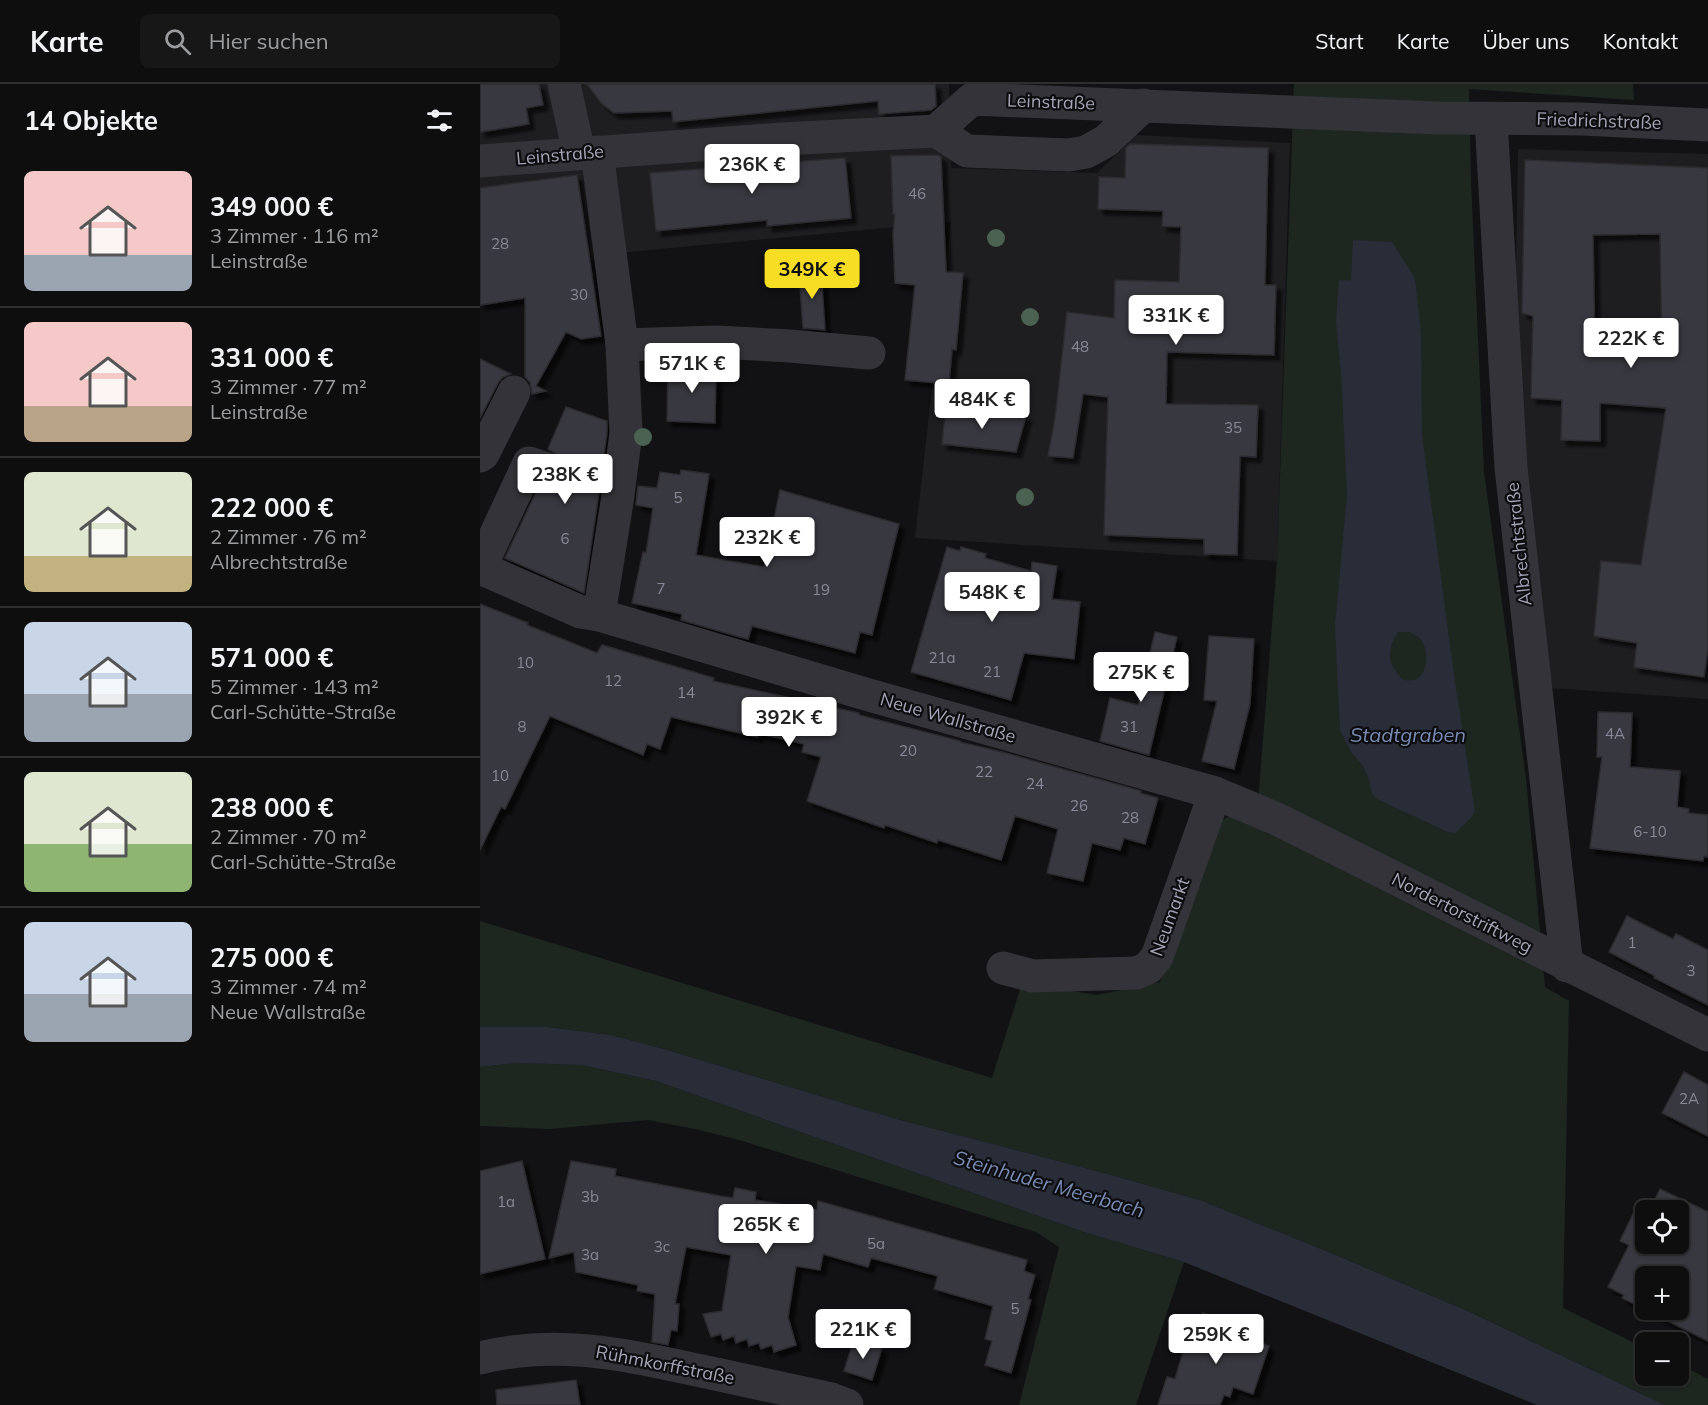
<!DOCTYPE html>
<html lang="de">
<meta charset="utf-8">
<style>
body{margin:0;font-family:Mulish,sans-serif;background:#171718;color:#f1f3f6;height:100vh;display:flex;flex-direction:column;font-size:22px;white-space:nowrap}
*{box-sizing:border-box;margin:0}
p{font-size:20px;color:#9b9c9e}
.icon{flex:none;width:33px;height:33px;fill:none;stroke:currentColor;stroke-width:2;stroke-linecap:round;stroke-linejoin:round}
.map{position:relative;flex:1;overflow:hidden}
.side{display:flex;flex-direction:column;background:#0e0e0f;width:480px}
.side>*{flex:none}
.buttons{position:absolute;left:1155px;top:1116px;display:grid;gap:12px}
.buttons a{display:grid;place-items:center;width:54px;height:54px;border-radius:9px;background:#0e0e0f;box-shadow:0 2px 4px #0004,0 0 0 2px #2e2e2f;font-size:30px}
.price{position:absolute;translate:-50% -51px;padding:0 14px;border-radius:6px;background:#fff;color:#222;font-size:20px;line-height:39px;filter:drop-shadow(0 2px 3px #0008)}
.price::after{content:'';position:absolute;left:50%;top:36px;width:18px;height:14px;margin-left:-9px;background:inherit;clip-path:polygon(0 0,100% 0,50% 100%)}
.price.on{background:#f8dd25;color:#111}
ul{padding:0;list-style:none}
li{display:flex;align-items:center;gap:18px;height:150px;padding:0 24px}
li+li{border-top:2px solid #2e2e2f}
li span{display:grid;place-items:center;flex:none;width:168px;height:120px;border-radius:9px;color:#555}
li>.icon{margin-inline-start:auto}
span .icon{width:72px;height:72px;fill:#fffc;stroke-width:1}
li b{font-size:26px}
h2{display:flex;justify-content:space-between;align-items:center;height:72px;padding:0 24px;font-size:26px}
header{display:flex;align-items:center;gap:36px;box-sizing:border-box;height:84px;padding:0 30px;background:#0e0e0f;border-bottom:2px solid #2e2e2f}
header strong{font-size:28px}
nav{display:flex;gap:33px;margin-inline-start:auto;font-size:21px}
.search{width:420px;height:54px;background:#171718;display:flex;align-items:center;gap:15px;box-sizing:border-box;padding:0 21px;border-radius:9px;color:#9b9c9e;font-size:22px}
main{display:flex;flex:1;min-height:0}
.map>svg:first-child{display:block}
.built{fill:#1e1e21}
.green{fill:#1e2620}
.water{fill:#282d38;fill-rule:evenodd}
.building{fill:#39393f;stroke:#2d2c30;stroke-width:1.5;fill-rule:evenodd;filter:url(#shadow)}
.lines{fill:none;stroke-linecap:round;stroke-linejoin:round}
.minor{stroke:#333339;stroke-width:33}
.tree{fill:#4b6152}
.labels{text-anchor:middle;stroke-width:4.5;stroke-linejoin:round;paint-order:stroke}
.number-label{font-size:15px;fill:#888998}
.street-label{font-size:18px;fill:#a3a4b5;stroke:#0d0d0f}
.water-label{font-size:20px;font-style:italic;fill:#788bb2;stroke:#0d0d0f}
</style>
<header>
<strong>Karte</strong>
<div class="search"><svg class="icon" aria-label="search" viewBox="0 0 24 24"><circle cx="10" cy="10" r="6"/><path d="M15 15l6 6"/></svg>Hier suchen</div>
<nav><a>Start</a><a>Karte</a><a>Über uns</a><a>Kontakt</a></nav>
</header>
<main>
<section class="side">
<h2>14 Objekte<svg class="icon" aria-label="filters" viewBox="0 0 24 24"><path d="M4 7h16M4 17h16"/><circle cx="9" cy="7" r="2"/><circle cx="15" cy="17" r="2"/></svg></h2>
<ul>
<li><span style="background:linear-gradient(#f6c9c9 70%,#9aa5b1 0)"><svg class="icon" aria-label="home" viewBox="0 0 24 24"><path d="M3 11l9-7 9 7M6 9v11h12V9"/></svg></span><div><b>349 000 €</b><p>3 Zimmer · 116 m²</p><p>Leinstraße</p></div></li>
<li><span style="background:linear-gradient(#f6c9c9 70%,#b9a48a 0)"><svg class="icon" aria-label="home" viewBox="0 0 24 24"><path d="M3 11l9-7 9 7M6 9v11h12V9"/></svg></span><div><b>331 000 €</b><p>3 Zimmer · 77 m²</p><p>Leinstraße</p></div></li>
<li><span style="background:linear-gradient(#dfe7d0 70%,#c2b280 0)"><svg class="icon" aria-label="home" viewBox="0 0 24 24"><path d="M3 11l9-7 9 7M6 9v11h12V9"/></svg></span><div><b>222 000 €</b><p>2 Zimmer · 76 m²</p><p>Albrechtstraße</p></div></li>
<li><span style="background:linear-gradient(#c9d6e8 60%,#9aa5b1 0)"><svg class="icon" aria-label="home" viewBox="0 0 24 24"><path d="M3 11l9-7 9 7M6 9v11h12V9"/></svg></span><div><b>571 000 €</b><p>5 Zimmer · 143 m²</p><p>Carl-Schütte-Straße</p></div></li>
<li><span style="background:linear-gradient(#dfe7d0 60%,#8fb573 0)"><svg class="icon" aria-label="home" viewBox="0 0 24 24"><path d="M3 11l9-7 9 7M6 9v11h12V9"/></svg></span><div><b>238 000 €</b><p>2 Zimmer · 70 m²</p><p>Carl-Schütte-Straße</p></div></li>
<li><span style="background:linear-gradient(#c9d6e8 60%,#9aa5b1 0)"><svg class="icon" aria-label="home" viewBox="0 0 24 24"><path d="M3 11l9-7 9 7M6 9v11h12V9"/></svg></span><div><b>275 000 €</b><p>3 Zimmer · 74 m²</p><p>Neue Wallstraße</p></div></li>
</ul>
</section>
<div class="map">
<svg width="1228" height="1321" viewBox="0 0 1228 1321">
<defs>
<filter id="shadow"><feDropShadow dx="5.5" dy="5.5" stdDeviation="1.5" flood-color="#0009"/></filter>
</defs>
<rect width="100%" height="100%" fill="#121214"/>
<!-- built -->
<g class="built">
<path d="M0 0H469L471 84 617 89 657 51 810 59 797 477 435 454 471 138 148 168 0 199Z"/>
<path d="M1038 65 1228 70V615L1072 604 1034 293Z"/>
</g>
<!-- green -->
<g class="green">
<path d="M814 0H1153L1154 16 989 5 991 97 1004 388 1046 694 1065 903 1089 917 1083 1224 1165 1264 1166 1292H1198L1199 1280 1228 1295V1321H1185L990 1228 851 1169 720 1116 624 1089 413 1034 184 965 131 951 68 943H0V837L512 994 542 899 617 911 680 898 743 735 778 719 797 477Z"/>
<path d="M37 979 101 981 176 997 604 1148 704 1178 656 1321H539L579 1163 556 1148 259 1056 215 1045 168 1036 70 1045 0 1042V983Z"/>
</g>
<!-- water -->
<g class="water">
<path d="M873 156 912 158 933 191 936 202 941 250 942 351 973 584 995 728 990 735 975 749 968 748 895 714 891 708 889 695 883 682 871 668 860 646 855 542 867 410 861 288 856 237 859 196 871 197ZM918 548C925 548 931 547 937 552 949 560 950 587 937 595 933 597 928 596 923 596 907 578 906 568 918 548Z"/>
<path d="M0 943H68L131 951 184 965 413 1034 624 1089 720 1116 851 1169 990 1228 1185 1321H1057L704 1178 604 1148 176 997 101 981 37 979 0 983Z"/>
</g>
<!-- building -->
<g class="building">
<path d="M0 0H59L63 21 46 24 49 40 0 48Z"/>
<path d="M107 0H455L456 22 451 26 399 30 398 17 193 38 192 27 134 29 122 20Z"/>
<path d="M650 60 788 64 785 201H796L794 271 687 268 686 320 778 321 776 373 760 372 757 471 724 470V455L624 451 628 313 603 310 593 374 568 372 575 335 587 228 634 234 635 196 699 198 701 143 682 142 683 127 618 125 619 93 645 94 646 64Z"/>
<path d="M458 71 461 73 466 188 483 189 476 266 472 265 469 300 425 296 435 201 415 199 413 150 415 130H413L411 72Z"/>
<path d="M365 74 371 134 287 142V136L176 147 170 89Z"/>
<path d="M1045 76 1228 84V563L1224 593 1154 583 1157 559 1114 552 1121 477 1161 481 1186 324 1120 319V357L1081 356 1082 316 1051 314 1053 232 1042 229ZM1180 150 1182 271 1115 272 1113 151Z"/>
<path d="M97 91 121 252 101 255 86 248 56 302 66 307 52 310 50 298 45 293V214L0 221V104Z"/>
<path d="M341 187 345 246 323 244 319 189Z"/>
<path d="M0 275 31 290 23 293 18 299 0 334Z"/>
<path d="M188 282 236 283 235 339 187 337Z"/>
<path d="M86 323 127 337V348L118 415 104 509 25 474 59 402 71 403 79 399 85 391V382L81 373 68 365Z"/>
<path d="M466 323 546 332 536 368 462 360Z"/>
<path d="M201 386 229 390 216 471 284 483 300 406 419 440 392 551 380 548 375 569 272 542 268 555 260 553 201 536 202 530 152 519 163 468 166 469 173 424 156 421 158 402 177 404 180 388 200 391Z"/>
<path d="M467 463 480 467 481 463 506 470 505 474 551 487 552 478 577 482 572 515 600 518 594 575 544 569 531 616 431 588Z"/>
<path d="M0 520 48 539 47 541 117 569 122 561 234 594 233 597 379 629V631L480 657V658L522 668 661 707 660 709 678 714 665 760 644 754 640 766 612 759 603 797 567 789 578 745 535 732 521 776 458 756 457 759 405 741 404 744 327 717 341 673 322 668 324 660 277 649V653L191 633 180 665 167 660 163 671 70 632 25 725 21 723 0 766Z"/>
<path d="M675 548 697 553 669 671 620 657 630 614 658 621Z"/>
<path d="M729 552 774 555 770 620 754 685 722 677 737 617 724 616Z"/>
<path d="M1118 628 1152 629 1150 683 1200 687 1197 723 1209 725 1208 729 1228 731V773L1224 772 1223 777 1110 764 1122 673H1117Z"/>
<path d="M1147 832 1193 855 1196 850 1228 866V921L1174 894 1175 892 1129 868Z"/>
<path d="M1204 988 1228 1001V1052L1182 1029Z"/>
<path d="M42 1077 65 1175 0 1190V1087Z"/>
<path d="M91 1077 136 1085 135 1092 240 1112 253 1114 255 1104 276 1108 275 1116 337 1126 338 1117 547 1176 544 1187 555 1191 548 1215 551 1216 531 1289 505 1281 512 1257 505 1255 513 1222 454 1205 458 1192 391 1174 388 1183 343 1170 340 1186 316 1182 308 1233 316 1261 294 1268 292 1261 281 1265 279 1259 269 1262 267 1255 256 1259 254 1252 243 1256 241 1250 231 1253 223 1230 242 1227 251 1171 206 1163 195 1220H199L197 1247 191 1246 188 1261 172 1258 175 1210 157 1207 158 1201 96 1188 94 1168 69 1174Z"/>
<path d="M1180 1105 1228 1128V1257L1142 1214 1144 1211 1128 1203 1149 1161 1140 1157 1154 1128 1166 1134V1160H1198V1126H1170ZM1166 1192H1198V1226H1166Z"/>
<path d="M723 1229 778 1247 775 1257 789 1262 773 1310 753 1303 750 1313 744 1311 740 1321H678L687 1293 695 1295 705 1261 712 1264Z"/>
<path d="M374 1255 402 1264 392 1296 364 1287Z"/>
<path d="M96 1296 100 1321H17L16 1306Z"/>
</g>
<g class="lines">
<!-- minor -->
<g class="minor">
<path d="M84 0 99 69"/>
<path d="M1011 35 1031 384 1087 882"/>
<path d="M456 47 487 67 589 71 606 68 626 57 664 21"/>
<path d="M117 68 142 261 146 349 137 418 119 531"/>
<path d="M0 77 302 55 456 47 492 15 958 34 1101 35 1228 41"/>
<path d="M142 261 236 258 310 262 389 269"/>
<path d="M0 372 3 370 34 308"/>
<path d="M0 484 101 528 119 531 389 611 735 709 797 735 1228 951"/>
<path d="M0 484 49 379 67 385"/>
<path d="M523 884 553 892 656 889 668 884 677 873 735 709"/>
<path d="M0 1274C76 1255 142 1270 217 1286 262 1296 306 1305 351 1315L367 1321"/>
</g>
</g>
<!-- trees -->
<g class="tree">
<circle cx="516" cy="154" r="9"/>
<circle cx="550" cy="233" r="9"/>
<circle cx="163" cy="353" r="9"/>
<circle cx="545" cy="413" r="9"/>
</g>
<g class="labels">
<!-- number labels -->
<g class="number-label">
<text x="437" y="115">46</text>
<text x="20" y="165">28</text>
<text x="99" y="216">30</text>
<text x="600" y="268">48</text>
<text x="753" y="349">35</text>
<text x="198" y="419">5</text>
<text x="85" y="460">6</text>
<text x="181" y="510">7</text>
<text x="341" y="511">19</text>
<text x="462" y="579">21a</text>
<text x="45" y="584">10</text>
<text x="512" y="593">21</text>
<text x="133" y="602">12</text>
<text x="206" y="614">14</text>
<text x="42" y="648">8</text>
<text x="649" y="648">31</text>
<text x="1135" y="655">4A</text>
<text x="428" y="672">20</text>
<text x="504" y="693">22</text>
<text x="20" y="697">10</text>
<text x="555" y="705">24</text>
<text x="599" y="727">26</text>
<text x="650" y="739">28</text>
<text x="1170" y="753">6-10</text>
<text x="1152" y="864">1</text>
<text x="1211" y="892">3</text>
<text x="1209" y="1020">2A</text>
<text x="110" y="1118">3b</text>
<text x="26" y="1123">1a</text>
<text x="396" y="1165">5a</text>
<text x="182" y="1168">3c</text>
<text x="110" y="1176">3a</text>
<text x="535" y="1230">5</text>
</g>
<!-- street labels -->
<g class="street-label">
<text transform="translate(571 18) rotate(2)" y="6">Leinstraße</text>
<text transform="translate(1119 37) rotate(2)" y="6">Friedrichstraße</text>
<text transform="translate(80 71) rotate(-5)" y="6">Leinstraße</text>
<text transform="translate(1039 460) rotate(-96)" y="6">Albrechtstraße</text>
<text transform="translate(468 634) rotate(16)" y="6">Neue Wallstraße</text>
<text transform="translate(982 829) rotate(27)" y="6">Nordertorstriftweg</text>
<text transform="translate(690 833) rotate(-70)" y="6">Neumarkt</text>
<text transform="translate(185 1281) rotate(11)" y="6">Rühmkorffstraße</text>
</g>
<!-- water labels -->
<g class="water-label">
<text x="928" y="658">Stadtgraben</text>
<text transform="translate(569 1100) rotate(16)" y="7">Steinhuder Meerbach</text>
</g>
</g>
</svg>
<div class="buttons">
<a><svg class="icon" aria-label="locate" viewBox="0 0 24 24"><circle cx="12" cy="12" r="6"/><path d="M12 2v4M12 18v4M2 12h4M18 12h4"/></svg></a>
<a>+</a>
<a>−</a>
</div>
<b class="price" style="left:272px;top:111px">236K €</b>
<b class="price on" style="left:332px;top:216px">349K €</b>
<b class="price" style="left:696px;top:262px">331K €</b>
<b class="price" style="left:1151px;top:285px">222K €</b>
<b class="price" style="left:212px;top:310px">571K €</b>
<b class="price" style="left:502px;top:346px">484K €</b>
<b class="price" style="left:85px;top:421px">238K €</b>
<b class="price" style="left:287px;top:484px">232K €</b>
<b class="price" style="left:512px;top:539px">548K €</b>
<b class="price" style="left:661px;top:619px">275K €</b>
<b class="price" style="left:309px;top:664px">392K €</b>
<b class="price" style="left:286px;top:1171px">265K €</b>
<b class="price" style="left:383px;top:1276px">221K €</b>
<b class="price" style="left:736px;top:1281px">259K €</b>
</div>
</main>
